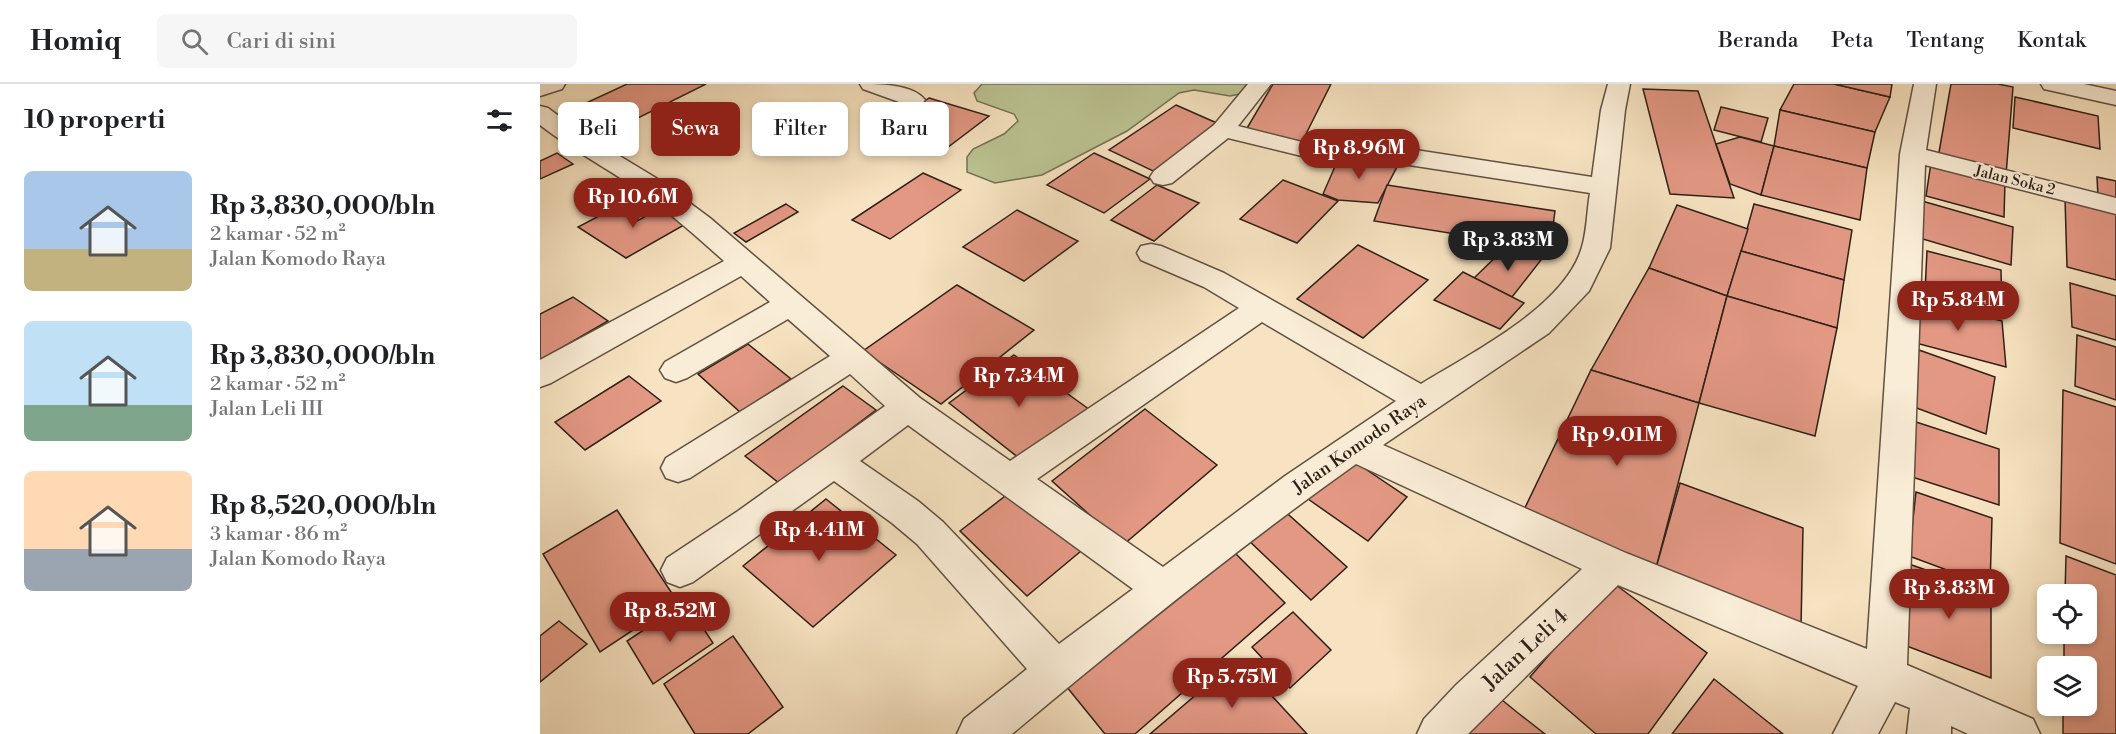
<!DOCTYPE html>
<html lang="id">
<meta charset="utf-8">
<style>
body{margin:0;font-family:"Libre Bodoni",serif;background:#f6f6f6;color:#202124;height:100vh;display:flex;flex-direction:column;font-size:22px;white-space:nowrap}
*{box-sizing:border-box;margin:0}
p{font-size:20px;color:#757577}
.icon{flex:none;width:33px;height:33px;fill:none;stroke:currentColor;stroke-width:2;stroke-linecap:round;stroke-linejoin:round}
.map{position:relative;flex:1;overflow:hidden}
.details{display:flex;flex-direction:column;background:#fff;width:540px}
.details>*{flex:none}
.hud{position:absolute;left:18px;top:18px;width:570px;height:54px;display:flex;gap:12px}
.tools{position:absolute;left:1497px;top:500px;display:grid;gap:12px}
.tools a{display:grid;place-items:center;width:60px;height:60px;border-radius:9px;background:#fff;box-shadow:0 3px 9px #0003;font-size:30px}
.price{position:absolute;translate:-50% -51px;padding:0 14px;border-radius:21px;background:#8f2418;color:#fff;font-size:20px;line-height:39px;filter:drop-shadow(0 2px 3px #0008)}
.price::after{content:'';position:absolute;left:50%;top:36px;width:18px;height:14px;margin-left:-9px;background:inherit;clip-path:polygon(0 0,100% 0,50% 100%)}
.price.on{background:#222;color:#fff}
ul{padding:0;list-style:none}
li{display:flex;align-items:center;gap:18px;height:150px;padding:0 24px}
li span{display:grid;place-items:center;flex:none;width:168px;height:120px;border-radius:9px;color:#555}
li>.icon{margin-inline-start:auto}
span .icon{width:72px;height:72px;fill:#fffc;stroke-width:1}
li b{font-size:26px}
h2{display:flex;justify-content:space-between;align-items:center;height:72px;padding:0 24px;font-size:26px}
.pill{padding:0 21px;border-radius:9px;background:#fff;box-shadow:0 3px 9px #0003;font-size:21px;line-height:54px}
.pill.on{background:#8f2418;color:#fff}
header{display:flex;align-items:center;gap:36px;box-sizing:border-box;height:84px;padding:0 30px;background:#fff;border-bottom:2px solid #e0e0e0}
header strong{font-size:28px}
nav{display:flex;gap:33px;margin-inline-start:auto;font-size:21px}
.search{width:420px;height:54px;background:#f6f6f6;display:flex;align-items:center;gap:15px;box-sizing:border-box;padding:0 21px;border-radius:9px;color:#757577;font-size:22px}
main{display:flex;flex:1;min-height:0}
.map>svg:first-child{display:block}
.green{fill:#bcc493;stroke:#747255;stroke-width:1.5}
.building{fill:#e39884;stroke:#2d2017;stroke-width:1.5}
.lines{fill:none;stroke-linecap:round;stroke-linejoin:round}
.minor-casing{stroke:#605142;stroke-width:3}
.minor{fill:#faedd7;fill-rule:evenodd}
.labels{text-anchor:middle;stroke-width:4.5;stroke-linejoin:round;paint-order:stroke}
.far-street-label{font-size:15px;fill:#2d2017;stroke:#faedd7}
.street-label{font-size:18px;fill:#2d2017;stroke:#faedd7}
.near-street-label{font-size:21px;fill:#2d2017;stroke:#faedd7}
</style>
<header>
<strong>Homiq</strong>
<div class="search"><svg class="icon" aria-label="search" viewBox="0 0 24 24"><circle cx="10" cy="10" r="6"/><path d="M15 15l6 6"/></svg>Cari di sini</div>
<nav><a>Beranda</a><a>Peta</a><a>Tentang</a><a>Kontak</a></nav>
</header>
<main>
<section class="details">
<h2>10 properti<svg class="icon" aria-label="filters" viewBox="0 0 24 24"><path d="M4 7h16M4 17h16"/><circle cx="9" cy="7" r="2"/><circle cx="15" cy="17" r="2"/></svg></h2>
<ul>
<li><span style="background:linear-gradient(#a9c7e8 65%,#c2b280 0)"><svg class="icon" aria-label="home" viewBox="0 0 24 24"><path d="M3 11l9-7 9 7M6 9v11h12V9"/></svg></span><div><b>Rp 3,830,000/bln</b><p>2 kamar · 52 m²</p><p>Jalan Komodo Raya</p></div></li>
<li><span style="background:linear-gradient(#bfe0f5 70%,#7fa58c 0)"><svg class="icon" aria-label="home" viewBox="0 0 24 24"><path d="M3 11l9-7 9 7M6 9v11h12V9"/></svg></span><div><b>Rp 3,830,000/bln</b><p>2 kamar · 52 m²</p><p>Jalan Leli III</p></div></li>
<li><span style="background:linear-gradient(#ffd9b3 65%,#9aa5b1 0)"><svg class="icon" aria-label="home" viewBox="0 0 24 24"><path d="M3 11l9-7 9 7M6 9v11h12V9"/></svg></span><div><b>Rp 8,520,000/bln</b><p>3 kamar · 86 m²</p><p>Jalan Komodo Raya</p></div></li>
</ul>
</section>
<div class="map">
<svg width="1576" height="650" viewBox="0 0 1576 650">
<rect width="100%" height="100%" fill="#f7e3c1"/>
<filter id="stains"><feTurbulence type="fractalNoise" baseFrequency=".00333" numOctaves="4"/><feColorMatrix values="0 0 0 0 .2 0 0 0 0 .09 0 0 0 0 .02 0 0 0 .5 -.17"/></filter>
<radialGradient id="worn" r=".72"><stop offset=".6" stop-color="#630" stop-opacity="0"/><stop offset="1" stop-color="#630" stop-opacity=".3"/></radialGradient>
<!-- green -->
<path class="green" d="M442 0H710L700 10 690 12 654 6 639 9 587 47 502 91 455 99 427 88V73L433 65 464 50 478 37 474 30 437 17 434 9Z"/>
<!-- building -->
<g class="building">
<path d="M87 0H166L86 40 76 34 60 42 31 26Z"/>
<path d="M733 0H791L761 60 703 51Z"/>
<path d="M1254 0H1294L1350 13 1335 48 1240 26Z"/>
<path d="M1294 0H1352L1350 13Z"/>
<path d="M1411 0H1458L1473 3 1466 91 1398 74Z"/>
<path d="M1103 5 1158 7 1194 114 1130 110Z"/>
<path d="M1475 13 1558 32 1560 65 1473 44Z"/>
<path d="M389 14 449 32 399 70 337 50Z"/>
<path d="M636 21 679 40 613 87 569 66Z"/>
<path d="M1181 23 1228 34 1221 58 1174 46Z"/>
<path d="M1240 26 1335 48 1327 84 1234 62Z"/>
<path d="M1200 53 1234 62 1221 111 1190 100 1176 60Z"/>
<path d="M1234 62 1327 84 1320 136 1221 111Z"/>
<path d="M17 69 33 80 0 95V77Z"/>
<path d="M554 69 610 95 564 129 507 101Z"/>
<path d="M800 71 858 81 838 119 798 116 783 110Z"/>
<path d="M1391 79 1465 98 1464 133 1386 112Z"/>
<path d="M383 89 421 106 350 155 312 136Z"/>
<path d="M1557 93 1576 97V118L1558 113Z"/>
<path d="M743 96 798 117 757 159 700 135Z"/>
<path d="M617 101 659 119 614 157 571 136Z"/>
<path d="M847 101 1015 127 1010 165 834 137Z"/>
<path d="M1525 114 1576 127V196L1527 183Z"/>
<path d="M1382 117 1473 143 1471 181 1376 153Z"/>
<path d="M246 120 258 128 206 158 194 149Z"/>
<path d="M1214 120 1312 146 1304 196 1201 167Z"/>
<path d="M1137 121 1208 145 1187 212 1109 184Z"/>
<path d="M125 122 151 137 86 174 38 143 74 124 97 137Z"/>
<path d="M477 126 538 157 484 197 423 163Z"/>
<path d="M818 161 888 196 823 254 757 215Z"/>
<path d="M964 165 1001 176 972 213 934 194Z"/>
<path d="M1201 167 1304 196 1297 244 1187 212Z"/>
<path d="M1387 167 1461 186 1462 229 1385 208Z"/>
<path d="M1109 184 1187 212 1159 319 1051 286Z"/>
<path d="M923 188 984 219 960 245 894 216Z"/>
<path d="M1530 199 1576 212V256L1532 243Z"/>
<path d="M417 201 494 246 401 320 323 267Z"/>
<path d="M1187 212 1297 244 1275 352 1159 319Z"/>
<path d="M33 213 68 237 0 276V230Z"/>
<path d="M1373 214 1462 237 1466 283 1372 258Z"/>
<path d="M1537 251 1576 263V316L1535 302Z"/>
<path d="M208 260 251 295 200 328 158 290Z"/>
<path d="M1379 266 1455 293 1446 350 1366 320Z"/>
<path d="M474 271 550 326 484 378 409 319Z"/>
<path d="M1051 286 1159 319 1116 484 982 430Z"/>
<path d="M89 292 121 317 45 366 15 338Z"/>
<path d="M303 302 336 326 239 399 205 372Z"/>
<path d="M1523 306 1576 323V480L1520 459Z"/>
<path d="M605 325 677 381 583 461 512 397Z"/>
<path d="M1373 337 1459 365V421L1369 392Z"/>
<path d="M809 374 867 413 828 457 768 415Z"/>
<path d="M1140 399 1263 444 1261 543 1116 484Z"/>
<path d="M473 406 541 467 487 512 420 447Z"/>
<path d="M1376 408 1452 434 1450 502 1369 472Z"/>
<path d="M286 415 356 471 273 543 203 482Z"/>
<path d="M740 423 807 483 771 516 704 452Z"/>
<path d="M77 426 137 517 60 568 3 470Z"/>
<path d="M689 463 745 519 595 650H565L522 597Z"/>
<path d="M1526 472 1576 491V650H1523V621H1546V582H1524V549H1546V510H1525Z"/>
<path d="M1369 480 1451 509V594L1364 561Z"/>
<path d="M1072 498 1167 569 1108 650H1056L990 593Z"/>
<path d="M146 518 173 559 113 600 87 557Z"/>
<path d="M753 528 791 566 750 604 712 563Z"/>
<path d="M19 537 47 560 0 598V552Z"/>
<path d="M193 552 243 623 208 650H155L124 600Z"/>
<path d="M698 575 767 650H610Z"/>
<path d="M1174 595 1243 650H1132Z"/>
<path d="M951 607 978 629 1005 650H919Z"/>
</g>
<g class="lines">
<!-- minor casing -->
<g class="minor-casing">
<g id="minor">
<path d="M0 0H25L22 5 0 12Z"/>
<path d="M320 0C338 0 373 0 385 16L381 21 373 23 323 5Z"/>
<path d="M708 0H731L698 42 770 60 869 65 1052 93 1061 26 1068 0H1090L1085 26 1070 164 1049 207 1009 249 843 361 1086 469 1327 565 1360 70 1374 0H1396L1386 66 1576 114V130L1385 81 1367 581 1493 635 1500 650H1428L1411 642V650H1367L1370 624 1355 618 1338 650H1293L1318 602 1078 501 928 650H877L884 635 916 601 1042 485 816 380C699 463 583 557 472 650H417L424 635 487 585 377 460 352 439 294 397 153 498 140 503 127 498 121 486 127 474 198 427 345 322 310 290 150 394 138 398 126 394 121 384 126 374 290 272 248 235 147 294 136 298 125 294 120 286 125 278 230 218 201 192 11 299 0 303V276L184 177C156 152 128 127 97 105 65 83 31 65 0 41V22L8 24 40 48 116 94 170 134 380 314 470 377 699 224 664 203 601 176 597 169 601 162 611 160 621 162 684 189 881 300C931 269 1025 223 1042 163 1047 146 1047 126 1050 109L869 81 770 74 688 54 632 99 623 101 614 99 610 93 614 87 674 41ZM722 238 856 317 745 392 623 483 497 395ZM368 341 593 505 519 560 403 438 378 417 320 377Z"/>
<path d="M1501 0H1544L1576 7V21L1504 5Z"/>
</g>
</g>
<!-- minor -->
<use href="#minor" class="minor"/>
</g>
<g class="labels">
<!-- far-street labels -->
<g class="far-street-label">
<text transform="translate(1475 96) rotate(14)" y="5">Jalan Soka 2</text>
</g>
<!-- street labels -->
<g class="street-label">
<text transform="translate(819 360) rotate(-35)" y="6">Jalan Komodo Raya</text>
</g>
<!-- near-street labels -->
<g class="near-street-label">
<text transform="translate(985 565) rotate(-43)" y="7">Jalan Leli 4</text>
</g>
</g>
<rect width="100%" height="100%" filter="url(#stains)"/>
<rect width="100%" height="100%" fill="url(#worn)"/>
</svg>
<div class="tools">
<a><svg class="icon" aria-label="locate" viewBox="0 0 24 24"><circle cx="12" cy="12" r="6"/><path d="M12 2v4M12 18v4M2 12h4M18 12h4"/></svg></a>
<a><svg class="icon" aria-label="layers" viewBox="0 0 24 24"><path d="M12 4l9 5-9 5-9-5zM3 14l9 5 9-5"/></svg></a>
</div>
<b class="price" style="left:819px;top:96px">Rp 8.96M</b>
<b class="price" style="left:93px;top:145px">Rp 10.6M</b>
<b class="price on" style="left:968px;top:188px">Rp 3.83M</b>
<b class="price" style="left:1418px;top:248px">Rp 5.84M</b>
<b class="price" style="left:479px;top:324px">Rp 7.34M</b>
<b class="price" style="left:1077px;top:383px">Rp 9.01M</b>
<b class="price" style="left:279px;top:478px">Rp 4.41M</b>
<b class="price" style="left:1409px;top:536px">Rp 3.83M</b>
<b class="price" style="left:130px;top:559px">Rp 8.52M</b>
<b class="price" style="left:692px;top:625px">Rp 5.75M</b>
<div class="hud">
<a class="pill">Beli</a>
<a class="pill on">Sewa</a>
<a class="pill">Filter</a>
<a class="pill">Baru</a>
</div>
</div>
</main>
